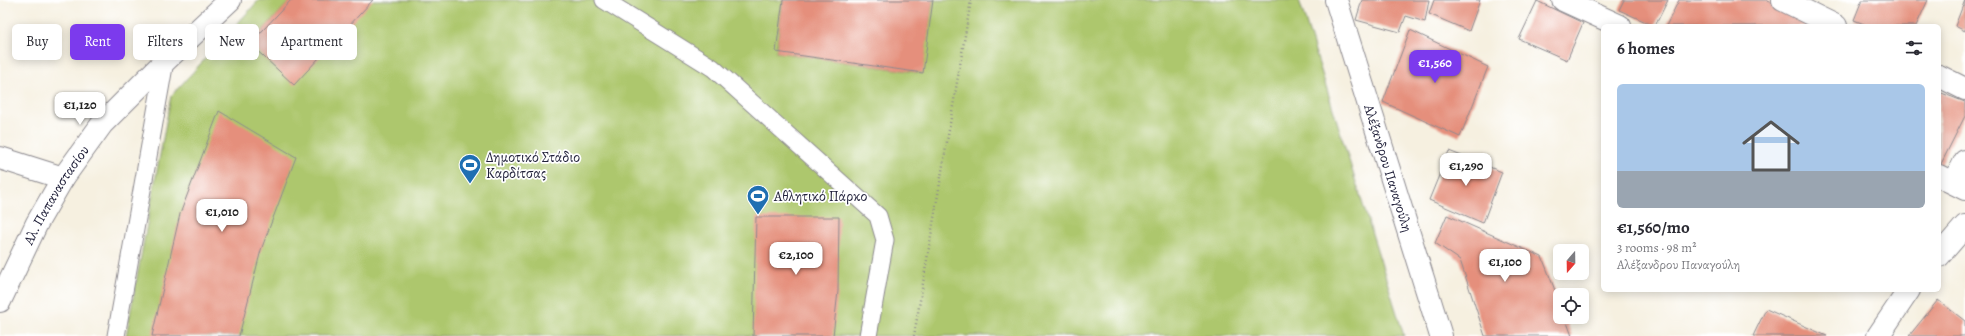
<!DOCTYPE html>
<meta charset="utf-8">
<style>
body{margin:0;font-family:Alegreya,serif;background:#f2f2f3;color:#2b2b33;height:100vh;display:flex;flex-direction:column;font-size:15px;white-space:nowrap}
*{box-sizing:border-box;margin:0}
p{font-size:13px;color:#7c7c81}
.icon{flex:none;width:22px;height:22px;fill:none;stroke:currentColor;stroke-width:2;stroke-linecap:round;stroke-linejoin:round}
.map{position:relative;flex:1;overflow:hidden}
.side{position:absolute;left:1601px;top:24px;width:340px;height:268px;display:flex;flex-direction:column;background:#fff;border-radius:6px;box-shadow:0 2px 10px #0003}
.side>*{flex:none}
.guide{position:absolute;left:12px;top:24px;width:380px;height:36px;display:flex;gap:8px}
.needle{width:26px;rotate:200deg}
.buttons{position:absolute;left:1553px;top:244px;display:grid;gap:8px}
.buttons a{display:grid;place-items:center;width:36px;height:36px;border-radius:6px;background:#fff;box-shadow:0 2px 10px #0003;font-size:20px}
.price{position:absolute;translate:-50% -34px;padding:0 9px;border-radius:8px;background:#fff;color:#222;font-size:13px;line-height:26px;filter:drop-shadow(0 1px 2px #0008)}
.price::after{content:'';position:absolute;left:50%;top:24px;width:12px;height:9px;margin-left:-6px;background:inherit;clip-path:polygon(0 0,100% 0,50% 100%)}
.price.on{background:#7c3aed;color:#fff}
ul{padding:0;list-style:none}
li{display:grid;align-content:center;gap:8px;height:212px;padding:0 16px}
li span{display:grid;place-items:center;height:124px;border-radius:6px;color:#555}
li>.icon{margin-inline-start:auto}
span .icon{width:72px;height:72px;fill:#fffc;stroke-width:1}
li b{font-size:17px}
h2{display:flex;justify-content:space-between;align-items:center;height:48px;padding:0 16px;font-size:17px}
.chip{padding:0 14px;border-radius:6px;background:#fff;box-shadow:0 2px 10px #0003;font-size:14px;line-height:36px}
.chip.on{background:#7c3aed;color:#fff}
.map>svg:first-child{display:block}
.green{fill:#adc76d;stroke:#687454}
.building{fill:#e58f7b}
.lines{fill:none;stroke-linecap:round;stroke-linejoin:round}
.service-casing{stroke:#8c898e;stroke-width:19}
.minor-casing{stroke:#8c898e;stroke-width:24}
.tertiary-casing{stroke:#8c898e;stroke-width:24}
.path{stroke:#8c898e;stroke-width:2.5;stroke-dasharray:1 3;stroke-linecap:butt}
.service{stroke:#fff;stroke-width:17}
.minor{stroke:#fff;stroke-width:22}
.tertiary{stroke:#fff;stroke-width:22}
.labels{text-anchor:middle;stroke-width:3.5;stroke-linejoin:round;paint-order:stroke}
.poi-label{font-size:14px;fill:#22223b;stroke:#fff;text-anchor:start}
.street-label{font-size:14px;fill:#22223b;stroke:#fff}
</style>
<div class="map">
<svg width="1965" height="336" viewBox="0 0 1965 336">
<rect width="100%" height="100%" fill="#fff"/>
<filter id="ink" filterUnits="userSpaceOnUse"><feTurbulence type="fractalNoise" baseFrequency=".025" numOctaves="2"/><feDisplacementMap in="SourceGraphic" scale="8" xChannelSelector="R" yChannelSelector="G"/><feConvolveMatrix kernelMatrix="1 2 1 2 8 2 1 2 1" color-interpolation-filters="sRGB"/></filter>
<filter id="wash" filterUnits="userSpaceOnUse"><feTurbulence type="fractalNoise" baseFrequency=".012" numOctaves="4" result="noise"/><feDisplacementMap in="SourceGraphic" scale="16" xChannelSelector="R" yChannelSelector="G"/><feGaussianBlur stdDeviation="0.9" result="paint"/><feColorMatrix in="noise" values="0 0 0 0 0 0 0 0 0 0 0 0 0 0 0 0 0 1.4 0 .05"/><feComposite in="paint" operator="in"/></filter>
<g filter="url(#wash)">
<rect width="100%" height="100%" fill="#f6f0e0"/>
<!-- green -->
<path class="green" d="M259 0H291L250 44 373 0H783L776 52 922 73 933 0H1299L1404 336H126L171 96Z"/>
<g id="blocks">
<!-- building -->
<g class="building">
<path d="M291 0H373L294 85 250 44Z"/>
<path d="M783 0H933L923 73 776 52Z"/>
<path d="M1362 0H1429L1425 22 1406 16 1400 32 1356 20Z"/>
<path d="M1434 0H1480L1469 31 1429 14Z"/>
<path d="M1624 0H1668L1655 26 1619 10Z"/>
<path d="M1679 0H1766L1817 26H1666Z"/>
<path d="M1862 0H1928L1916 26H1869L1854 20Z"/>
<path d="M1965 0V31L1955 26Z"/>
<path d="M1537 1 1583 23 1567 60 1519 39Z"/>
<path d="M1410 30 1488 67 1460 137 1383 102Z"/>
<path d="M1939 92 1965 102V116L1939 168Z"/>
<path d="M219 111 296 157 261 250 239 336H152L180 214Z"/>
<path d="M1449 151 1502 172 1483 223 1429 200Z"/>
<path d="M1447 215 1542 257 1560 303V317H1565L1572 336H1485L1460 260 1435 243Z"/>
<path d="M756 217H839L838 291 833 336H753Z"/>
<path d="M1938 300 1965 321V336H1909Z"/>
<path d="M1766 309 1827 336H1753Z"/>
</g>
</g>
</g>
<g filter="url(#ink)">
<use href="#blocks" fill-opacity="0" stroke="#8c898e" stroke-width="1"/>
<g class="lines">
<!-- service casing -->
<g class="service-casing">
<g id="service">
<path d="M604 0 713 68 878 216 885 240 868 336"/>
<path d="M116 336 165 61"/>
</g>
</g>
<!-- minor casing -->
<g class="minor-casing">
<g id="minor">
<path d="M1563 0 1620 26"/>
<path d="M1783 0 1836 26"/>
<path d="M1939 76 1965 89"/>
<path d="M0 158 63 178"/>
<path d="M1939 176 1965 189"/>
<path d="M1954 183 1965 161"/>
<path id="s1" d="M0 301 37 223 63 178 102 124 165 61 230 0"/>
</g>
</g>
<!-- tertiary casing -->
<g class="tertiary-casing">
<g id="tertiary">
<path id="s2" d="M1336 0 1441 336"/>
<path d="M1939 256 1965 226"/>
<path d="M1878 336 1909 290"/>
</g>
</g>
<!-- path -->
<path class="path" d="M914 336 971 0"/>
<!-- service -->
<use href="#service" class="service"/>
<!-- minor -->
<use href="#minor" class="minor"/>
<!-- tertiary -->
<use href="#tertiary" class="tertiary"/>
</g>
</g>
<!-- icons -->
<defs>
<g id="stadium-pin" transform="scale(1.15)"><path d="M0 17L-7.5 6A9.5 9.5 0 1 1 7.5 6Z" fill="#1f6fb2" stroke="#fff"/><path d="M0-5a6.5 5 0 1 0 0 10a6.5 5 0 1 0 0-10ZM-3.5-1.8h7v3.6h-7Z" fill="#fff"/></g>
</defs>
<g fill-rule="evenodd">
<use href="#stadium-pin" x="470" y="165"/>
<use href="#stadium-pin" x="758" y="196"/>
</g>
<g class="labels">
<!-- poi labels -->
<g class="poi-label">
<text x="486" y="162">Δημοτικό Στάδιο<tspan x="486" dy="16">Καρδίτσας</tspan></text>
<text x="774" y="201">Αθλητικό Πάρκο</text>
</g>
<!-- street labels -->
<g class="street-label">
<text dy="5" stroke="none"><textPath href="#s2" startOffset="176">Αλέξανδρου Παναγούλη</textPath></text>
<text dy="5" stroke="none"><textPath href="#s1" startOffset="120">Αλ. Παπαναστασίου</textPath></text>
</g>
</g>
</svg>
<div class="buttons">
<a><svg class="needle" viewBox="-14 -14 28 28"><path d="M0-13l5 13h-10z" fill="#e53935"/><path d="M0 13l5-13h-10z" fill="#7c7c81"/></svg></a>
<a><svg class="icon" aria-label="locate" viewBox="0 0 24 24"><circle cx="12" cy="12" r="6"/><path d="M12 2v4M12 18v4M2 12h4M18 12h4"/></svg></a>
</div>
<b class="price on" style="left:1435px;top:84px">€1,560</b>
<b class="price" style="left:80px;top:126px">€1,120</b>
<b class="price" style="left:1466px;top:187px">€1,290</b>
<b class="price" style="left:222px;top:233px">€1,010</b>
<b class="price" style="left:796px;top:276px">€2,100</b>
<b class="price" style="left:1505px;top:283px">€1,100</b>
<div class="guide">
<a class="chip">Buy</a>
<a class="chip on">Rent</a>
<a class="chip">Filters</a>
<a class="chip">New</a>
<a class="chip">Apartment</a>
</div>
<section class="side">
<h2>6 homes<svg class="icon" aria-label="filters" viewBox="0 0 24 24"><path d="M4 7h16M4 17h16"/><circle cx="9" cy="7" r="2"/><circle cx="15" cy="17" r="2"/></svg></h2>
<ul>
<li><span style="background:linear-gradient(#a9c7e8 70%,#9aa5b1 0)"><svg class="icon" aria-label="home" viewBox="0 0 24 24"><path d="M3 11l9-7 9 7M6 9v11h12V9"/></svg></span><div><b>€1,560/mo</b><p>3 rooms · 98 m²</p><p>Αλέξανδρου Παναγούλη</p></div></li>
</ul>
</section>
</div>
